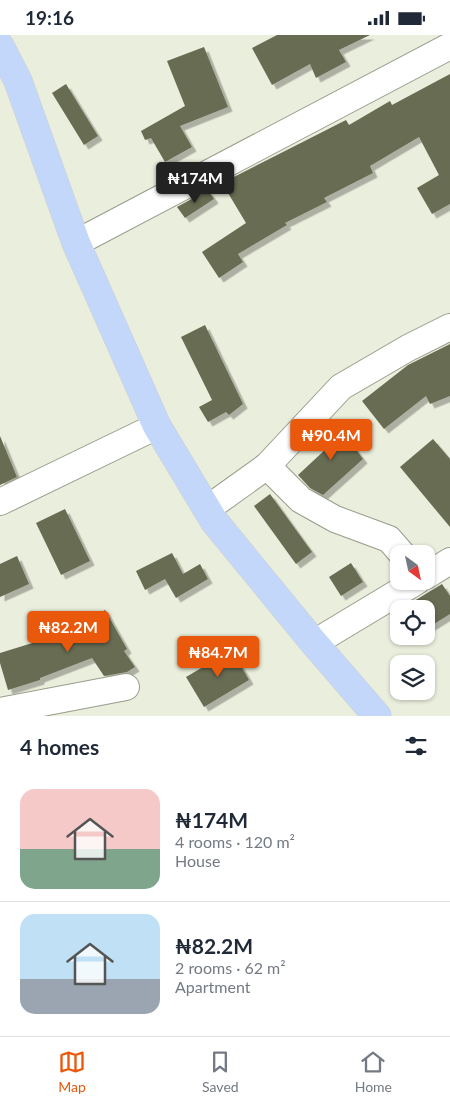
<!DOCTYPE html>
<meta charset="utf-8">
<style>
body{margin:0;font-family:Lato,sans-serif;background:#f6f6f7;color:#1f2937;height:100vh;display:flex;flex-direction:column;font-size:19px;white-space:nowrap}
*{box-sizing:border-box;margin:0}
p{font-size:16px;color:#747a83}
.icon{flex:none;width:28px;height:28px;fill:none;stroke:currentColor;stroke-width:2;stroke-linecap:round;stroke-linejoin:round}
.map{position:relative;height:681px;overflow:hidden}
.details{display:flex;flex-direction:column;background:#fff;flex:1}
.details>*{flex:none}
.needle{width:32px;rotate:147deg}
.tools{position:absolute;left:390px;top:510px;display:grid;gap:10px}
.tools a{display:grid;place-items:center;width:45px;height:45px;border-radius:10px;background:#fff;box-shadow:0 1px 4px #0004;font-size:25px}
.price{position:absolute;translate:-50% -42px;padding:0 11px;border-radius:5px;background:#ea580c;color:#fff;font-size:16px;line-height:32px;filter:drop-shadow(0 1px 2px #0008)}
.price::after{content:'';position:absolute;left:50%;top:30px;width:15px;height:11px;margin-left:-8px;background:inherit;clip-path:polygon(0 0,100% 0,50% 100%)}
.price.active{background:#222;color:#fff}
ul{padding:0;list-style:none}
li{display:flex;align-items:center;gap:15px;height:125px;padding:0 20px}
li+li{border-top:1px solid #e0e1e3}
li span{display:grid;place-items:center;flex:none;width:140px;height:100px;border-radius:15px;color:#555}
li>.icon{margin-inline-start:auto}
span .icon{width:60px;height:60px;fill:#fffc;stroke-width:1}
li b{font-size:21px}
h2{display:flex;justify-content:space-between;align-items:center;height:60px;padding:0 20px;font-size:21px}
.status{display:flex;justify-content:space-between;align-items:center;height:35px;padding:0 25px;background:#fff;direction:ltr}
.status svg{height:14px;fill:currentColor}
.tab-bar{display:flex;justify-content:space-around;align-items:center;height:70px;border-top:1px solid #e0e1e3;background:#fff;font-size:14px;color:#747a83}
.tab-bar a{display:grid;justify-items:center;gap:2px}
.tab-bar .active{color:#ea580c}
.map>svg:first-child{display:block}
.building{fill:#686c52;filter:url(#shadow)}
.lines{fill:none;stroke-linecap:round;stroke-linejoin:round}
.minor-casing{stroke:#989c8b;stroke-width:28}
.major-casing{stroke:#d0d0cf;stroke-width:29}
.minor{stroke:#fff;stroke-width:26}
.major{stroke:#c2d7f9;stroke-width:28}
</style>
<div class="status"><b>19:16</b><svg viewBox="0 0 49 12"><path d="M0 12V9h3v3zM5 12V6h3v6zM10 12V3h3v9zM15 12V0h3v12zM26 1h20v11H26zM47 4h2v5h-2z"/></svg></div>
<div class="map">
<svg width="450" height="681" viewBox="0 0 450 681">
<defs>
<filter id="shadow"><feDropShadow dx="4.5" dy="4.5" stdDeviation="0" flood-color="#0004"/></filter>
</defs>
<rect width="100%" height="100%" fill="#eaeedc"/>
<!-- building -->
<g class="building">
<path d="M277 0H370L339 15 346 27 316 43 310 29 272 50 252 13Z"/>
<path d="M204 12 228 72 180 91 192 112 165 127 151 103 145 105 141 96 185 71 167 26Z"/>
<path d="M450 39V169L432 179 417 153 439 140 419 102 370 131 373 138 324 163 327 167 285 188 287 190 238 219 243 227 219 243 202 217 246 188 222 148 346 85 349 90 390 66 392 70Z"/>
<path d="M66 49 98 101 84 110 52 58Z"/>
<path d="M208 155 214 164 185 183 177 172Z"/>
<path d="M205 290 243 369 229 380 226 377 208 387 199 372 212 365 181 302Z"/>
<path d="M450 309V361L430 369 426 361 384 394 362 366 408 330Z"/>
<path d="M337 388 363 424 323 460 310 453 298 440 327 413 318 401Z"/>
<path d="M0 401 17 442 0 450Z"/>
<path d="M433 404 450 424V492L400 432Z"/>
<path d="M270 459 312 517 296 529 254 471Z"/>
<path d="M65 474 90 526 61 540 36 488Z"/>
<path d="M172 518 183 539 200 529 208 544 176 563 165 544 145 555 136 536Z"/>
<path d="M17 521 29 549 0 562V529Z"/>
<path d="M351 528 363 547 341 561 329 542Z"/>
<path d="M442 549 450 561V579L426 594V574H401Z"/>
<path d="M105 575 127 614 124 616 135 632 127 637 104 641 92 623 40 643V645L8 655 0 628V618L42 605 41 603 59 597 60 600Z"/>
<path d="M232 615 249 645 204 672 186 642Z"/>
</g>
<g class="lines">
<!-- minor casing -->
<g class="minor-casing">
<g id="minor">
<path d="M76 208 450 11"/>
<path d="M267 431 301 465 335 484 389 504 402 519"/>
<path d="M0 467 157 391"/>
<path d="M207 474 267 431 341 352 408 313 450 292"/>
<path d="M426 541 450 526"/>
<path d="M314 608 417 546"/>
<path d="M0 676 126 652"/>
</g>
</g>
<!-- major casing -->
<g class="major-casing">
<path id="major" d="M0 11 18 46 76 208 157 391 214 486 314 608 377 681"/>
</g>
<!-- minor -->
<use href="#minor" class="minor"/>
<!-- major -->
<use href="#major" class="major"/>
</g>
</svg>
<div class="tools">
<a><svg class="needle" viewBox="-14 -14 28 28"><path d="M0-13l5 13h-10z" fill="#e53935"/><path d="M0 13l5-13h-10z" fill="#747a83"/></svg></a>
<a><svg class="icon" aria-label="locate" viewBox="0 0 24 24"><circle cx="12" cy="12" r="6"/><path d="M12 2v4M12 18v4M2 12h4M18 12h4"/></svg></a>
<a><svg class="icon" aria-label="layers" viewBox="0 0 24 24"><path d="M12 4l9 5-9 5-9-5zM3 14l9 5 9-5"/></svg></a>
</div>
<b class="price active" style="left:195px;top:169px">₦174M</b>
<b class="price" style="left:331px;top:426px">₦90.4M</b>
<b class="price" style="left:68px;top:618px">₦82.2M</b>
<b class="price" style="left:218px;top:643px">₦84.7M</b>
</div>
<section class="details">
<h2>4 homes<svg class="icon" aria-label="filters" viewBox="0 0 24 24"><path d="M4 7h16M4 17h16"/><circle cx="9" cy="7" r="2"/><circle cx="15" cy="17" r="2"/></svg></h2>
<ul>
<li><span style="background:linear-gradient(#f6c9c9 60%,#7fa58c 0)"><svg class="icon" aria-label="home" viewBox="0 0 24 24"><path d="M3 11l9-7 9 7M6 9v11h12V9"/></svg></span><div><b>₦174M</b><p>4 rooms · 120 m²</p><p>House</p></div></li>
<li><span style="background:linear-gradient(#bfe0f5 65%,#9aa5b1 0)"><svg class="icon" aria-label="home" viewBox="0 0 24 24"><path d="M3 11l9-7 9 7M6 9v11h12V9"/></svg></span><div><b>₦82.2M</b><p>2 rooms · 62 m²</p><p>Apartment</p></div></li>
</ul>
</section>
<nav class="tab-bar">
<a class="active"><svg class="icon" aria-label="map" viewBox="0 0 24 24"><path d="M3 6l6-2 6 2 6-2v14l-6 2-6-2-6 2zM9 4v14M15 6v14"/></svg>Map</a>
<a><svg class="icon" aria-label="saved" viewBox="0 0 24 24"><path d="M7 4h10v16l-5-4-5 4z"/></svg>Saved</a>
<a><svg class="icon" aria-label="home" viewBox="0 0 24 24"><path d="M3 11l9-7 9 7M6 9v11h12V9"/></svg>Home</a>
</nav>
